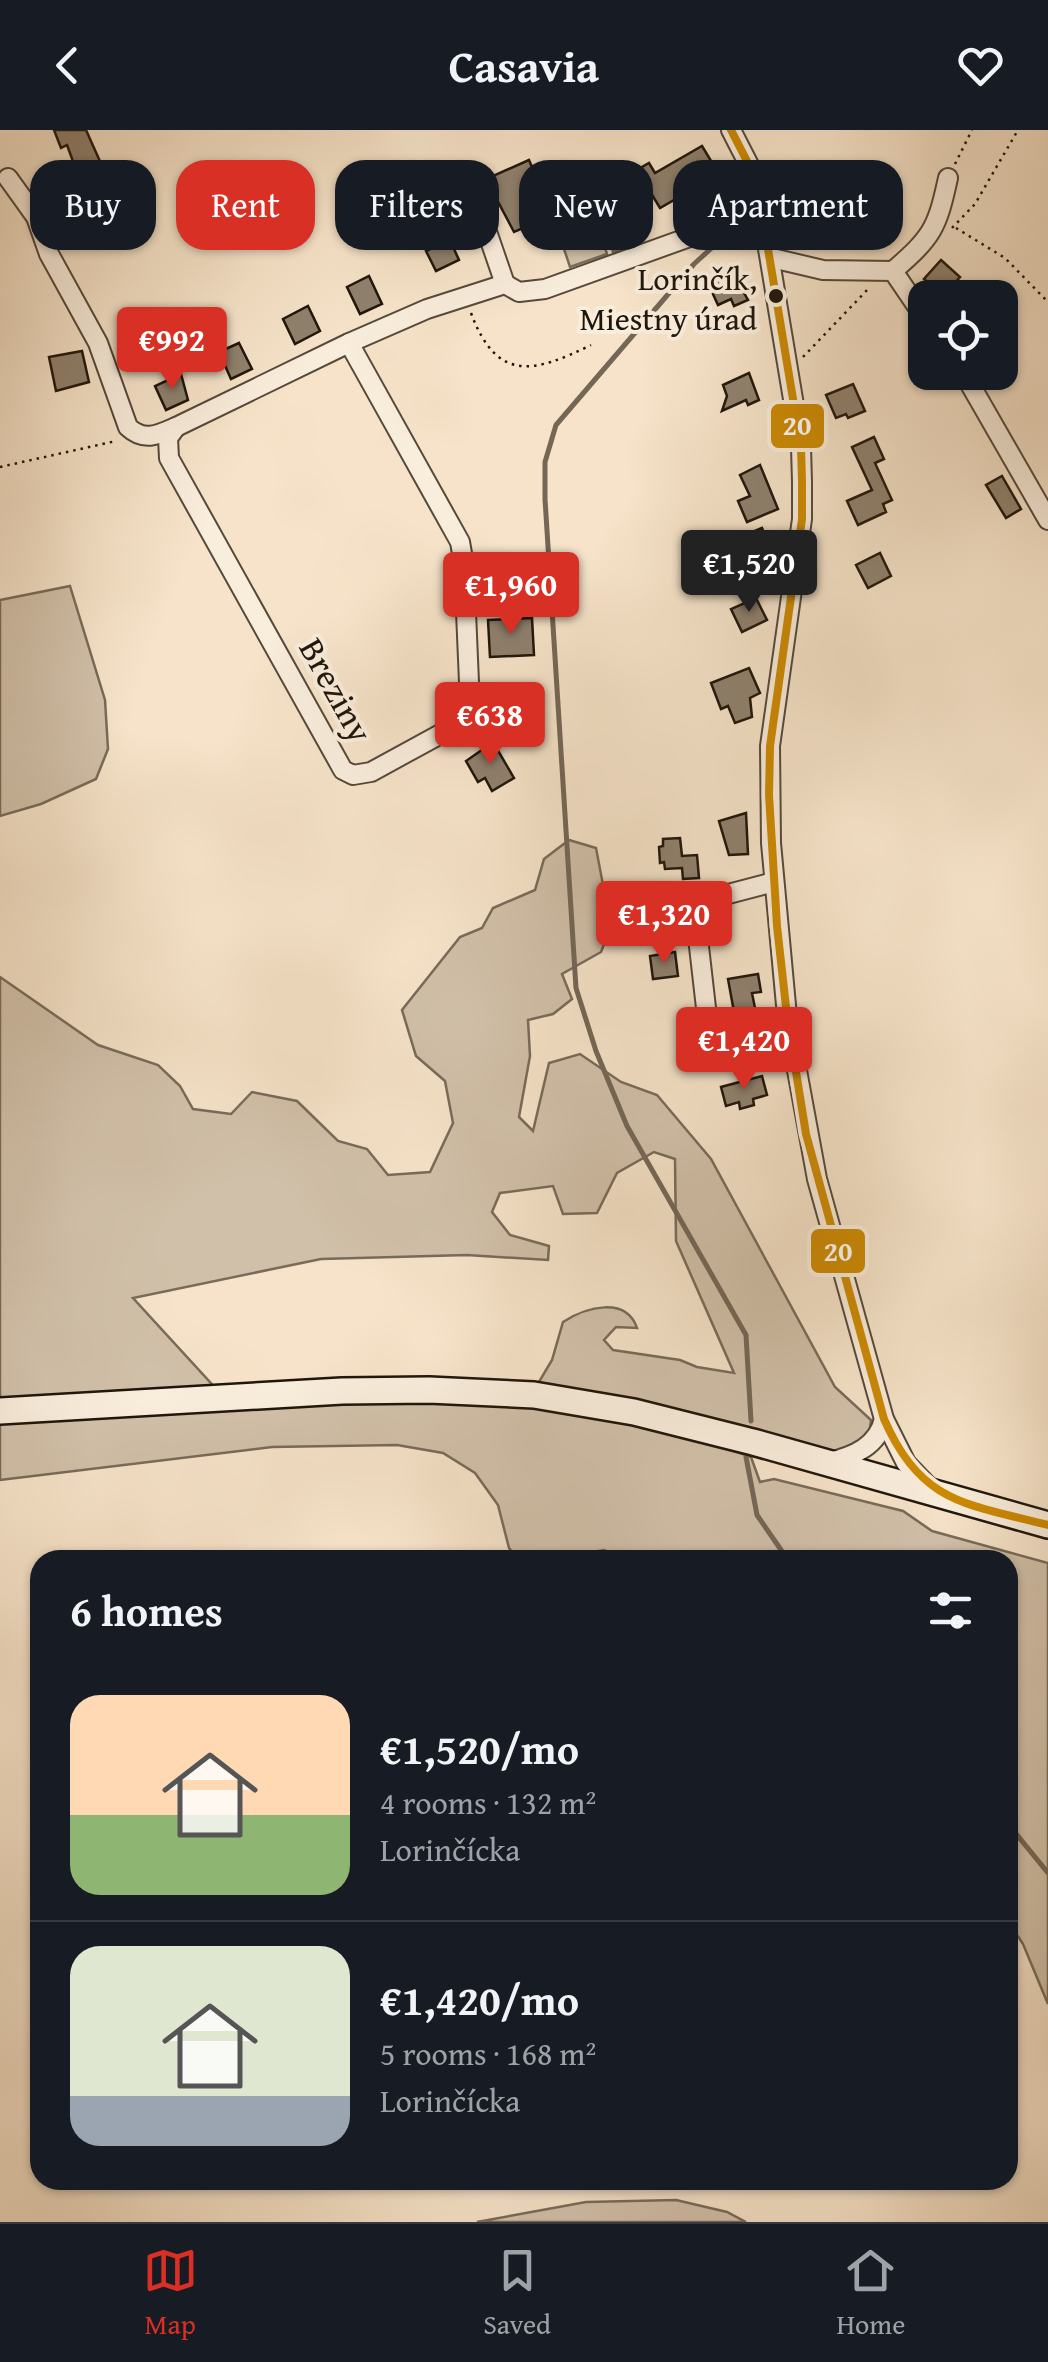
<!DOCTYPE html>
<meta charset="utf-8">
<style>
body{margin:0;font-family:"Gentium Book Plus",serif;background:#242831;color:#f1f3f6;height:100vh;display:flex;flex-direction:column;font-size:38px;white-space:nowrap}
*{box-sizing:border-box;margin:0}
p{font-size:32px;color:#9ea1a6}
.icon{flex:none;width:55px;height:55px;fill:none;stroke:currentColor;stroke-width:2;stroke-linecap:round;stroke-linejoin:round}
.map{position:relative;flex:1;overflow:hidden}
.panel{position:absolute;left:30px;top:1420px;width:988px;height:640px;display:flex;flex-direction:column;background:#171b24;border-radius:30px;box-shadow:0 2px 8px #0004}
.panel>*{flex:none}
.guide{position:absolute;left:30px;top:30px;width:990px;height:90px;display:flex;gap:20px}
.fabs{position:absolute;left:908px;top:150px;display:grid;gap:20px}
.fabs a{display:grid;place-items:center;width:110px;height:110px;border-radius:20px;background:#171b24;box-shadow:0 2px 8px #0004;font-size:50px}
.price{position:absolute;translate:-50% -85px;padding:0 22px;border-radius:10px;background:#d93025;color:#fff;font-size:32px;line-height:65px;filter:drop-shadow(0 2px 5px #0008)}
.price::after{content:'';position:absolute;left:50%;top:60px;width:30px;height:22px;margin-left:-15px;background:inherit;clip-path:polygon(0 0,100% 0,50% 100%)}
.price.on{background:#222;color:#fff}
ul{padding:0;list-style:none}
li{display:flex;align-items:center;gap:30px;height:250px;padding:0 40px}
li+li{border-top:2px solid #363941}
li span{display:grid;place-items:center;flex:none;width:280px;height:200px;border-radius:30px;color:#555}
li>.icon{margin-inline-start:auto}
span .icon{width:120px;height:120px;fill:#fffc;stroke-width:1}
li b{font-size:42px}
h2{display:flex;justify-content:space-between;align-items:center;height:120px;padding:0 40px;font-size:42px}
.chip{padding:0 35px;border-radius:30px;background:#171b24;box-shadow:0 2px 8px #0004;font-size:35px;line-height:90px}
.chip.on{background:#d93025;color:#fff}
header{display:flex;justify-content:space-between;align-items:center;height:130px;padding:0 40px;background:#171b24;font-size:45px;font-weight:700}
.dock{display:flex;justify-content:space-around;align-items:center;height:140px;border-top:2px solid #363941;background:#171b24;font-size:28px;color:#9ea1a6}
.dock a{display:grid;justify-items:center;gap:5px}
.dock .on{color:#d93025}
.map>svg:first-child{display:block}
.green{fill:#d1c0a9;stroke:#786b5a;stroke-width:2.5}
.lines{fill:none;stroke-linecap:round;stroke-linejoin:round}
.stream{stroke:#746756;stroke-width:5}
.building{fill:#8f816e;stroke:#1f160b;stroke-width:2.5}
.minor-casing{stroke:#55493a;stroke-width:22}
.secondary-casing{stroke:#1f160b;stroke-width:30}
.path{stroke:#1f160b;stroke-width:2.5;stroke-dasharray:2.5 5;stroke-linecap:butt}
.minor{stroke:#f9eddc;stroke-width:18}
.secondary{stroke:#f9eddc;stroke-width:25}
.bus-1-casing{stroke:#f9eddc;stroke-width:15}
.bus-1{stroke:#cc8902;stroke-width:8}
.bus-dot{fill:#1f160b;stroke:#f9eddc;stroke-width:4}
.labels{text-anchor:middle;stroke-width:8;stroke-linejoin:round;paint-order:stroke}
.bus-label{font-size:32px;fill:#1f160b;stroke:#f9eddc;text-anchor:end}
.street-label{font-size:35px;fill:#1f160b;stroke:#f9eddc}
.line-badge{stroke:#f9eddc;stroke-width:4}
.badge-label{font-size:28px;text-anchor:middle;font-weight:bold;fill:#fff}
</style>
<header><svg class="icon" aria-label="back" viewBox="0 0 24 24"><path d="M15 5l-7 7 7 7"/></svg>Casavia<svg class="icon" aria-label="heart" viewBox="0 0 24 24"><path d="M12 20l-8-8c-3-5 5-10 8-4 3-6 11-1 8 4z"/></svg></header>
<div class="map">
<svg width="1048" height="2092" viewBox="0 0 1048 2092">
<rect width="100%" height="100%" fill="#f6e3c9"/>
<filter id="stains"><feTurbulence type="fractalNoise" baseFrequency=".002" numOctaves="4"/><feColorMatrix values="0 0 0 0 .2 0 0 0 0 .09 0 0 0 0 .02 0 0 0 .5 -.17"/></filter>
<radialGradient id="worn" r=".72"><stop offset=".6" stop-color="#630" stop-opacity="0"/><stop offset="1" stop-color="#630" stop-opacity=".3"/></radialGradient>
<!-- green -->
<g class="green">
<path d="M632 84 641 112 613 122 603 93Z"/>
<path d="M600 103 607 124 570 137 563 116Z"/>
<path d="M70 456 105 570 108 619 96 649 41 674 0 686V470Z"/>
<path d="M569 710 596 718 611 797 601 822 562 844 572 869 553 884 528 890 530 926 519 987 533 1001 549 933 580 924 621 952 657 965 711 1029 835 1257 871 1290 869 1306 847 1322 828 1326 536 1257 552 1230 563 1192C586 1177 626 1166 637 1198L616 1197 604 1210 613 1220 680 1230 697 1237 734 1243 676 1111 675 1029 654 1022 617 1043 597 1083 563 1084 553 1056 500 1063 492 1082 510 1105 549 1116 548 1130 467 1125 321 1129 133 1168 219 1262 0 1277V847L98 915 158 935 180 956 193 979 231 984 252 962 297 971 338 1011 367 1019 388 1045 430 1042 453 993 445 951 416 926 402 880 460 807 482 798 493 778 535 760 544 729Z"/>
<path d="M428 1269 577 1281 698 1308 751 1327 760 1352 774 1349 903 1381 932 1401 1048 1433V1874L1023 1814 1008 1791V1430H631L604 1420 545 1430H519L509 1418 498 1375 475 1343 443 1323 397 1315 272 1317 0 1350V1292L233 1276Z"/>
<path d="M676 2070 727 2082 746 2092H477L586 2072Z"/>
</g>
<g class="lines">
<!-- stream -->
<g class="stream">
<path d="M727 104 694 134 556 295 545 332V369L576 858 596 921 627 996 746 1205 751 1291"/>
<path d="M746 1327 757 1385 788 1430"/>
<path d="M1008 1694 1048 1743"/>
</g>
</g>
<!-- building -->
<g class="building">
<path d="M54 0H86L107 47 82 56 67 15 61 18Z"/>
<path d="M702 16 719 44 660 78 637 40 649 33 655 43Z"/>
<path d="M529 30 543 63 579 48 584 60 533 83 537 92 514 102 486 49Z"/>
<path d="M432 57 439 76 415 86 407 67Z"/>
<path d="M119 80 124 105 100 109 95 84Z"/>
<path d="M450 110 459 130 436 141 426 121Z"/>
<path d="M941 130 960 147 943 166 924 149Z"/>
<path d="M732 142 748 170 734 176 731 169 718 175 708 153Z"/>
<path d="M369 146 382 174 360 184 347 157Z"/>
<path d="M308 176 320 201 295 214 283 189Z"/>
<path d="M239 213 252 239 231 249 219 222Z"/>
<path d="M82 221 89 252 56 261 49 227Z"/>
<path d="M749 243 759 270 748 275 746 270 722 281 727 266 723 255Z"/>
<path d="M181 244 188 270 166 280 155 256Z"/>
<path d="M853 254 865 281 848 288 846 284 836 288 826 265Z"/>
<path d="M874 307 884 329 875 333 892 370 883 374 886 382 858 395 847 371 872 360 852 317Z"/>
<path d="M760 335 778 379 747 392 738 371 750 366 740 345Z"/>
<path d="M1002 346 1021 379 1006 388 986 355Z"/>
<path d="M762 398 771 418 761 423 763 427 747 434 736 409Z"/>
<path d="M880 423 891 446 868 458 856 435Z"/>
<path d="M756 468 767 490 742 502 731 479Z"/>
<path d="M532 488 534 525 490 527 488 490Z"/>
<path d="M749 538 760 563 750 568 752 587 735 593 728 576 721 579 711 553Z"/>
<path d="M493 612 514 648 492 661 485 648 478 652 466 631Z"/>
<path d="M746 683 748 724 729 725 719 691Z"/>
<path d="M680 708 682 726 697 725 699 748 683 749 682 738 665 739 664 732 660 733 659 717 663 716V709Z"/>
<path d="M675 822 678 846 653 849 650 826Z"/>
<path d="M758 844 761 862 752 863 755 878 734 882 728 849Z"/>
<path d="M762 946 767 965 753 969 754 975 740 979 739 972 726 976 721 957Z"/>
</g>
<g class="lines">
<!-- minor casing -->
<g class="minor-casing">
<g id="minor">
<path d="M731 0 750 37 760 71 801 317 802 352V389L770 616 771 713 787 886 817 1049 884 1289 906 1333 931 1359"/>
<path d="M8 48 36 87 49 124 98 213 128 297C144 312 158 305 176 297L349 213 427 179 505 154 519 162 545 159 762 81"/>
<path d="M473 61 505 154"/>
<path d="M772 128 823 140 893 141C932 107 937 99 948 48"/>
<path d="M893 141 925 188"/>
<path d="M963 242 1048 390"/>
<path d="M176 297 168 308 169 328 343 640 353 645 371 642 459 594 470 576 464 435 460 412 349 213"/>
<path d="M709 904 694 773 774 752"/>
<path d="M829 1332C854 1326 878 1316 884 1289"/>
</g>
</g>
<!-- secondary casing -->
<g class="secondary-casing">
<path id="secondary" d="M0 1281 342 1261 429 1260 534 1265 634 1282 753 1312 1048 1395"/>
</g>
<!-- path -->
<g class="path">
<path d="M955 34 972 0"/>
<path d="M952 98 975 74 1018 0"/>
<path d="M956 98 1005 128 1048 172"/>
<path d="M471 183C497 253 534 243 591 215"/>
<path d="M803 227 870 157"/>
<path d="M0 337 116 311"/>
</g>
<!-- minor -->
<use href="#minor" class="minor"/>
<!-- secondary -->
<use href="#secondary" class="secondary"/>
<!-- bus-1 casing -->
<g class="bus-1-casing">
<path id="bus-1" d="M731 0 750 37 760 71 801 317 802 352V389L770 616 769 665 777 796 787 886 806 1004 884 1289C921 1374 967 1374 1048 1395"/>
</g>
<!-- bus-1 -->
<use href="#bus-1" class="bus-1"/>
</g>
<!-- markers -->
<circle class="bus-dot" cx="776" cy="166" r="9"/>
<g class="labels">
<!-- bus labels -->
<g class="bus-label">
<text x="757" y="160">Lorinčík,<tspan x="757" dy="40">Miestny úrad</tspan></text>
</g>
<!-- street labels -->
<g class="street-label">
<text transform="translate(336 560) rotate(61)" y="12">Breziny</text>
</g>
</g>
<g class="line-badge">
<rect x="769" y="272" width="57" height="48" rx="10" fill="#cc8902"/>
<rect x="809" y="1097" width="58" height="48" rx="10" fill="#cc8902"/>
</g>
<g class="badge-label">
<text x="797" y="305">20</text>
<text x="838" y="1131">20</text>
</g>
<rect width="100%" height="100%" filter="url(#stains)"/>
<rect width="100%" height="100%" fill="url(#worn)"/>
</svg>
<div class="fabs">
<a><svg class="icon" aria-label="locate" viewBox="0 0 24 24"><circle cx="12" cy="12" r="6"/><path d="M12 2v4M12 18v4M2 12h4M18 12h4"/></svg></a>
</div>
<b class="price" style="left:172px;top:262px">€992</b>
<b class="price on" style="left:749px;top:485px">€1,520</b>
<b class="price" style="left:511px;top:507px">€1,960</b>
<b class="price" style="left:490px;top:637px">€638</b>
<b class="price" style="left:664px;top:836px">€1,320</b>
<b class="price" style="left:744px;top:962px">€1,420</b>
<div class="guide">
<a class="chip">Buy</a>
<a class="chip on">Rent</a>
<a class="chip">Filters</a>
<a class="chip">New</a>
<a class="chip">Apartment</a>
</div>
<section class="panel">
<h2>6 homes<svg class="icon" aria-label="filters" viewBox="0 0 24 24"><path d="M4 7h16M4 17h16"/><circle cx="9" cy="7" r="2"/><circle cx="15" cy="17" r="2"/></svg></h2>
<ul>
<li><span style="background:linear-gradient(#ffd9b3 60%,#8fb573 0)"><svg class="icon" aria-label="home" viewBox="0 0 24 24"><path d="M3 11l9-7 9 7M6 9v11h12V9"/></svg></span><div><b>€1,520/mo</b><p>4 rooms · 132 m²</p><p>Lorinčícka</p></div></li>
<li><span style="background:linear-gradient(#dfe7d0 75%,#9aa5b1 0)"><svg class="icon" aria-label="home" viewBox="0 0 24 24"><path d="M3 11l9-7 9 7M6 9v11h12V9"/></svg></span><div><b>€1,420/mo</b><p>5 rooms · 168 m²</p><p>Lorinčícka</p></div></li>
</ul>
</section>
</div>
<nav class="dock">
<a class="on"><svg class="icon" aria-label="map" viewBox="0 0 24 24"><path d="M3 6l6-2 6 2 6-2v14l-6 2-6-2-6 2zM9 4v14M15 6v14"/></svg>Map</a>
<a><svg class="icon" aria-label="saved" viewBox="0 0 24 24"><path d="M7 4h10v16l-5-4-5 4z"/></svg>Saved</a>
<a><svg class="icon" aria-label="home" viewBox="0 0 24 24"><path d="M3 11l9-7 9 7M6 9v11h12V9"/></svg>Home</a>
</nav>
